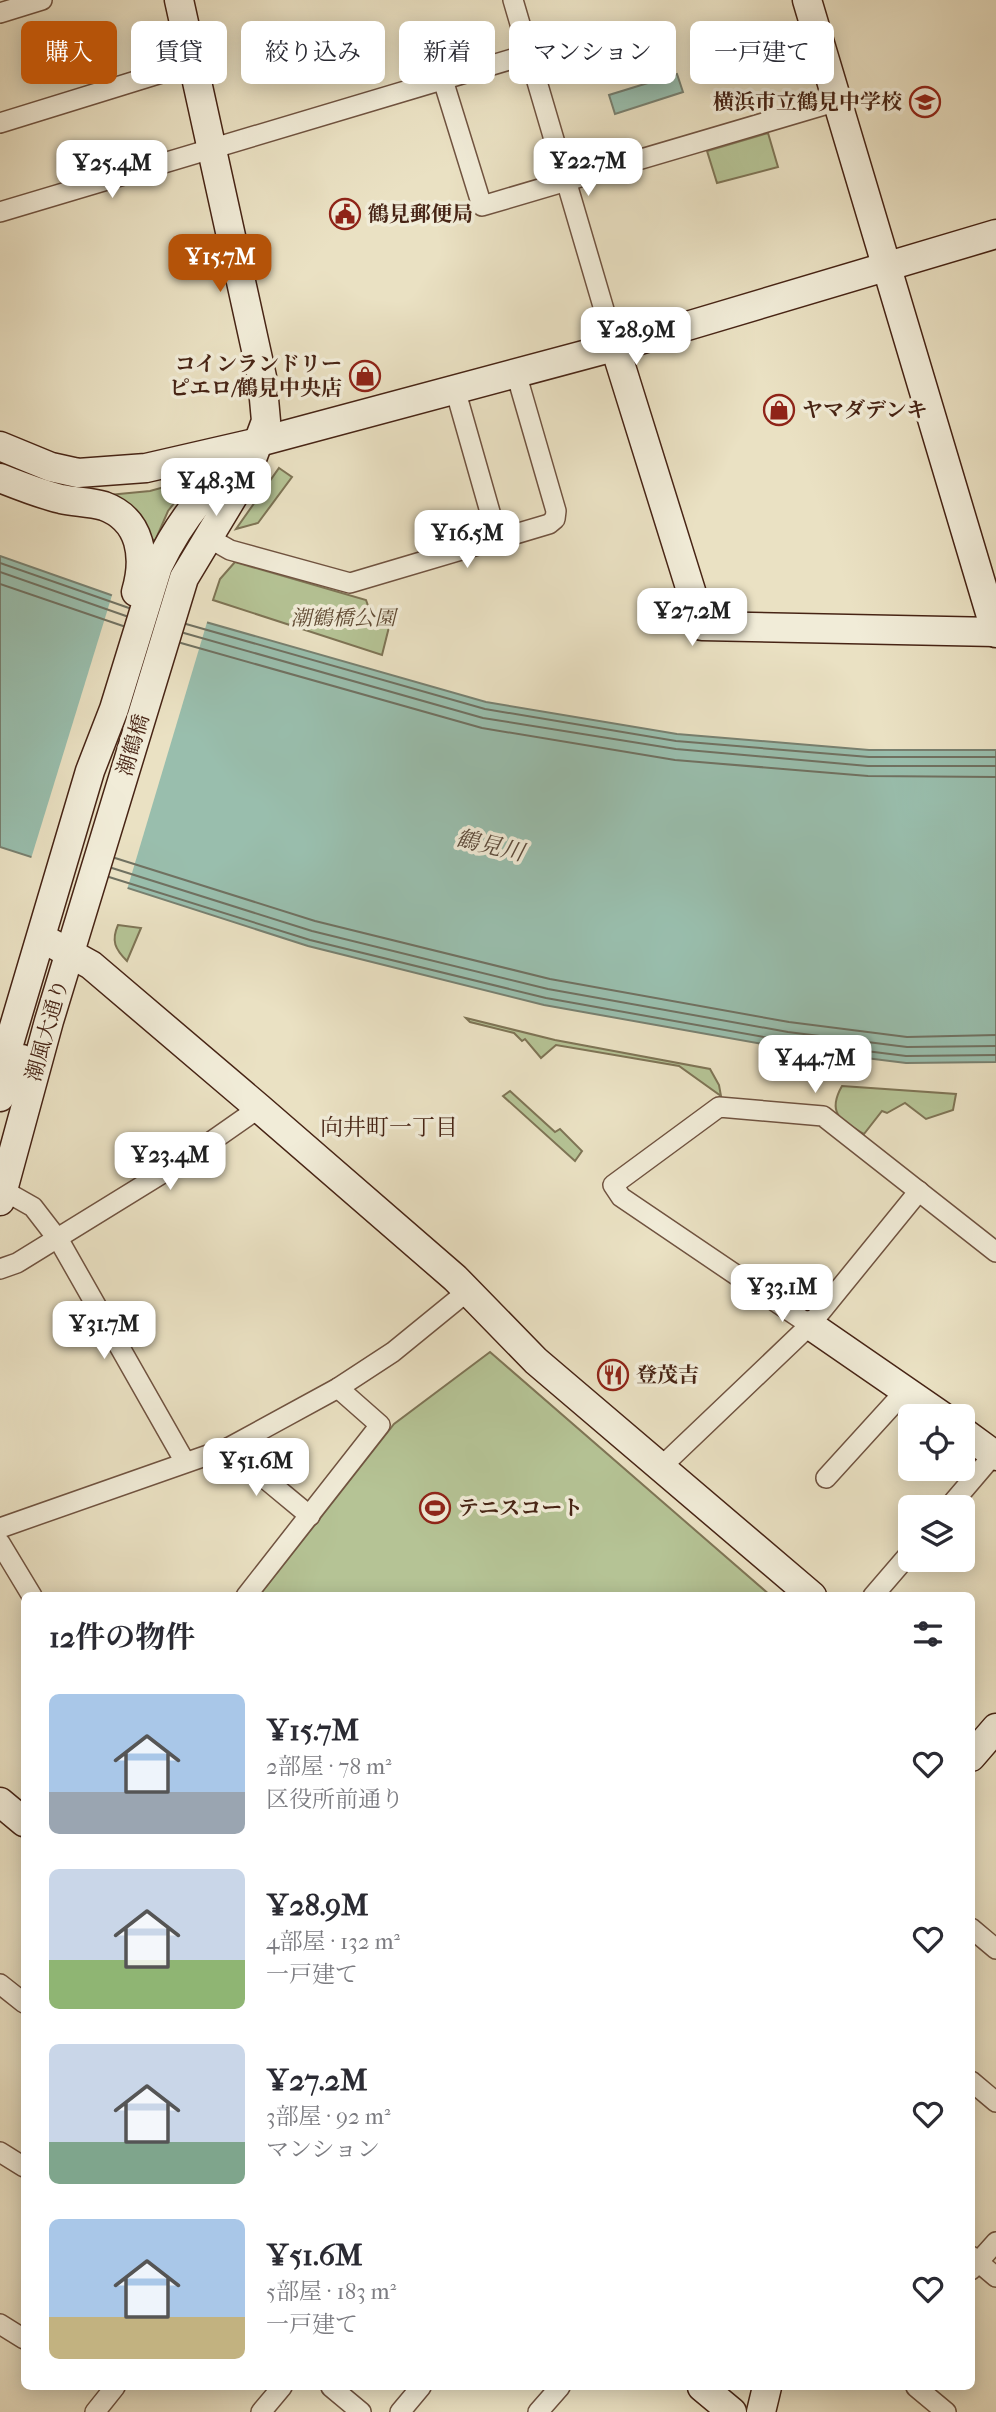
<!DOCTYPE html>
<html lang="ja">
<meta charset="utf-8">
<style>
body{margin:0;font-family:"IM FELL French Canon","Noto Serif JP",serif;background:#f7f7f7;color:#2b2b33;height:100vh;display:flex;flex-direction:column;font-size:26px;white-space:nowrap}
*{box-sizing:border-box;margin:0}
p{font-size:23px;color:#7c7c81}
.icon{flex:none;width:38px;height:38px;fill:none;stroke:currentColor;stroke-width:2;stroke-linecap:round;stroke-linejoin:round}
.map{position:relative;flex:1;overflow:hidden}
.side{position:absolute;left:21px;top:1592px;width:954px;height:798px;display:flex;flex-direction:column;background:#fff;border-radius:10px;box-shadow:0 4px 18px #0003}
.side>*{flex:none}
.banner{position:absolute;left:21px;top:21px;width:956px;height:63px;display:flex;gap:14px}
.controls{position:absolute;left:898px;top:1404px;display:grid;gap:14px}
.controls a{display:grid;place-items:center;width:77px;height:77px;border-radius:10px;background:#fff;box-shadow:0 4px 18px #0003;font-size:35px}
.price{position:absolute;translate:-50% -60px;padding:0 16px;border-radius:14px;background:#fff;color:#222;font-size:23px;line-height:46px;filter:drop-shadow(0 2px 4px #0008)}
.price::after{content:'';position:absolute;left:50%;top:42px;width:21px;height:16px;margin-left:-10px;background:inherit;clip-path:polygon(0 0,100% 0,50% 100%)}
.price.on{background:#b45309;color:#fff}
ul{padding:0;list-style:none}
li{display:flex;align-items:center;gap:21px;height:175px;padding:0 28px}
li span{display:grid;place-items:center;flex:none;width:196px;height:140px;border-radius:10px;color:#555}
li>.icon{margin-inline-start:auto}
span .icon{width:84px;height:84px;fill:#fffc;stroke-width:1}
li b{font-size:30px}
h2{display:flex;justify-content:space-between;align-items:center;height:84px;padding:0 28px;font-size:30px}
.pill{padding:0 24px;border-radius:10px;background:#fff;box-shadow:0 4px 18px #0003;font-size:24px;line-height:63px}
.pill.on{background:#b45309;color:#fff}
.map>svg:first-child{display:block}
.green{fill:#b5c395;stroke:#7e7455;stroke-width:2}
.water{fill:#99bead;stroke:#788070;stroke-width:2}
.pier{fill:#eae1c3}
.lines{fill:none;stroke-linecap:round;stroke-linejoin:round}
.shore{stroke:#707161;stroke-width:2}
.street-casing{stroke:#705340;stroke-width:22}
.secondary-casing{stroke:#472415;stroke-width:31}
.street{stroke:#f1ecd8;stroke-width:19}
.secondary{stroke:#f1ecd8;stroke-width:28}
.labels{text-anchor:middle;stroke-width:7;stroke-linejoin:round;paint-order:stroke}
.poi-label{font-size:21px;font-weight:bold;fill:#472415;stroke:#f1ecd8;text-anchor:start}
.park-label{font-size:21px;font-style:italic;fill:#624c35;stroke:#f1ecd8}
.street-label{font-size:21px;fill:#472415;stroke:#f1ecd8}
.water-label{font-size:23px;font-style:italic;fill:#5c4a3b;stroke:#f1ecd8}
.neighbourhood-label{font-size:23px;fill:#472415;stroke:#f1ecd8}
</style>
<div class="map">
<svg width="996" height="2412" viewBox="0 0 996 2412">
<rect width="100%" height="100%" fill="#eae1c3"/>
<filter id="stains"><feTurbulence type="fractalNoise" baseFrequency=".00286" numOctaves="4"/><feColorMatrix values="0 0 0 0 .2 0 0 0 0 .09 0 0 0 0 .02 0 0 0 .5 -.17"/></filter>
<radialGradient id="worn" r=".72"><stop offset=".6" stop-color="#630" stop-opacity="0"/><stop offset="1" stop-color="#630" stop-opacity=".3"/></radialGradient>
<!-- green -->
<g class="green">
<path d="M768 133 778 167 717 183 707 151Z"/>
<path d="M279 468 292 477 258 523 236 529Z"/>
<path d="M193 479 168 511 155 541 98 496 150 491Z"/>
<path d="M235 562 366 600 373 620 389 627 382 655 213 600 220 579Z"/>
<path d="M118 925 141 928 127 961C115 949 111 941 118 925Z"/>
<path d="M466 1018 555 1040 710 1069 719 1085 721 1096 679 1066 556 1045 541 1058 525 1039 522 1041 514 1033 470 1022Z"/>
<path d="M842 1086 956 1094 953 1110 926 1119 905 1103 887 1113 882 1111 864 1134C842 1121 826 1114 842 1086Z"/>
<path d="M510 1091 555 1132 560 1129 582 1151 575 1161 503 1096Z"/>
<path d="M798 1266 828 1285 811 1308 787 1290Z"/>
<path d="M490 1352 771 1596H259L394 1424Z"/>
</g>
<!-- water -->
<g class="water">
<path d="M677 74 683 92 615 114 609 95Z"/>
<path d="M0 556 111 595 486 702 677 734 869 750H996V1062L906 1063 785 1048 544 1005 308 946 0 847Z"/>
</g>
<!-- pier -->
<path class="pier" d="M113 592 208 619 126 893 30 862Z"/>
<g class="lines">
<!-- shore -->
<g class="shore">
<path d="M0 563 129 608"/>
<path d="M0 572 126 616"/>
<path d="M0 584 123 626"/>
<path d="M186 624 485 709 676 741 869 757H996"/>
<path d="M184 633 483 718 676 749 868 766H996"/>
<path d="M181 643 482 728 675 760 868 776 996 777"/>
<path d="M115 858 315 921 550 979 789 1022 907 1037 996 1035"/>
<path d="M112 868 312 931 548 989 788 1032 907 1047 996 1046"/>
<path d="M109 877 310 940 546 998 786 1041 906 1056 996 1055"/>
</g>
<!-- street casing -->
<g class="street-casing">
<g id="street">
<path d="M513 0 615 347"/>
<path d="M0 13 42 0"/>
<path d="M443 80 482 206 838 101"/>
<path d="M0 123 194 63"/>
<path d="M0 212 529 54"/>
<path d="M455 389 498 540"/>
<path d="M209 538 230 550 350 583 549 524 555 519 556 511 516 373"/>
<path d="M3 1190 33 1207 60 1242 185 1462"/>
<path d="M0 1269 17 1263 189 1157 259 1108"/>
<path d="M810 1325 621 1197 613 1185 719 1107 823 1116 996 1252"/>
<path d="M228 1448 310 1516"/>
<path d="M660 1468 810 1325 919 1191"/>
<path d="M826 1478 907 1389"/>
<path d="M949 1507 996 1452"/>
<path d="M0 1528 228 1448 338 1388 393 1352 469 1290"/>
<path d="M0 1543 32 1596"/>
<path d="M246 1596 380 1425 338 1388"/>
<path d="M873 1596 910 1553"/>
<path d="M971 1928 996 1949"/>
<path d="M0 1984 24 2003"/>
<path d="M971 2081 996 2102"/>
<path d="M0 2152 24 2167"/>
<path d="M971 2256 996 2277"/>
<path d="M971 2270 996 2242"/>
<path d="M0 2324 24 2339"/>
<path d="M331 2387 361 2412"/>
<path d="M916 2387 946 2412"/>
<path d="M95 2412 115 2387"/>
<path d="M261 2412 282 2387"/>
<path d="M400 2412 421 2387"/>
<path d="M538 2412 560 2387"/>
</g>
</g>
<!-- secondary casing -->
<g class="secondary-casing">
<g id="secondary">
<path d="M807 0 996 633"/>
<path d="M615 347 702 626 996 632"/>
<path d="M0 446 51 467 78 473 146 468 259 442 640 340 996 234"/>
<path d="M0 478C20 486 40 494 61 499 75 502 90 502 104 506 142 520 146 558 136 592"/>
<path d="M42 938 91 965 259 1108 455 1278 536 1361 812 1596"/>
<path d="M0 1074 90 771 114 709 158 566C182 515 212 483 254 446"/>
<path d="M0 1097 22 1059"/>
<path d="M0 1201 49 1021 184 578 246 475 266 421 262 377 179 0"/>
<path d="M810 1325 942 1416"/>
<path d="M962 1431 996 1456"/>
<path d="M971 1757 996 1728"/>
<path d="M0 1802 24 1822"/>
<path d="M702 2387 732 2412"/>
<path d="M761 2412 767 2387"/>
</g>
</g>
<!-- street -->
<use href="#street" class="street"/>
<!-- secondary -->
<use href="#secondary" class="secondary"/>
</g>
<!-- icons -->
<defs>
<g id="school-ring" transform="scale(1.575)"><circle r="9.5" fill="#f1ecd8" stroke="#8f2418" stroke-width="1.5"/><path d="M0-5L7-2L0 1L-7-2ZM-4 1L0 2.5L4 1V4Q0 6-4 4Z" fill="#8f2418"/></g>
<g id="civic-ring" transform="scale(1.575)"><circle r="9.5" fill="#f1ecd8" stroke="#8f2418" stroke-width="1.5"/><path d="M-.6-6.5H3V-4.5H.6V-3L4-1V1h2V6H-6V1h2V-1L-.6-3ZM-1.2 2.5V6h2.4V2.5Z" fill="#8f2418"/></g>
<g id="shop-ring" transform="scale(1.575)"><circle r="9.5" fill="#f1ecd8" stroke="#8f2418" stroke-width="1.5"/><path d="M-5-2.5h2.3a2.7 3.5 0 0 1 5.4 0H5L5.5 6h-11ZM-1.5-2.5h3a1.5 2.3 0 0 0-3 0Z" fill="#8f2418"/></g>
<g id="restaurant-ring" transform="scale(1.575)"><circle r="9.5" fill="#f1ecd8" stroke="#8f2418" stroke-width="1.5"/><path d="M-5-6h1v4h1v-4h1v4h1v-4h1v5L-1.5 .5V6h-2V.5L-5-1ZM5-6V6H3V1.5H1.5Q1.5-4 5-6Z" fill="#8f2418"/></g>
<g id="stadium-ring" transform="scale(1.575)"><circle r="9.5" fill="#f1ecd8" stroke="#8f2418" stroke-width="1.5"/><path d="M0-5a6.5 5 0 1 0 0 10a6.5 5 0 1 0 0-10ZM-3.5-1.8h7v3.6h-7Z" fill="#8f2418"/></g>
</defs>
<g fill-rule="evenodd">
<use href="#school-ring" x="925" y="102"/>
<use href="#civic-ring" x="345" y="214"/>
<use href="#shop-ring" x="365" y="376"/>
<use href="#shop-ring" x="779" y="410"/>
<use href="#restaurant-ring" x="613" y="1375"/>
<use href="#stadium-ring" x="435" y="1508"/>
</g>
<g class="labels">
<!-- poi labels -->
<g class="poi-label">
<text x="902" y="109" text-anchor="end">横浜市立鶴見中学校</text>
<text x="368" y="221">鶴見郵便局</text>
<text x="342" y="371" text-anchor="end">コインランドリー<tspan x="342" dy="24">ピエロ/鶴見中央店</tspan></text>
<text x="802" y="417">ヤマダデンキ</text>
<text x="636" y="1382">登茂吉</text>
<text x="458" y="1515">テニスコート</text>
</g>
<!-- park labels -->
<g class="park-label">
<text x="343" y="625">潮鶴橋公園</text>
</g>
<!-- street labels -->
<g class="street-label">
<text transform="translate(133 745) rotate(-73)" y="7">潮鶴橋</text>
<text transform="translate(47 1030) rotate(-74)" y="7">潮風大通り</text>
</g>
<!-- water labels -->
<g class="water-label">
<text transform="translate(490 845) rotate(13)" y="8">鶴見川</text>
</g>
<!-- neighbourhood labels -->
<g class="neighbourhood-label">
<text x="389" y="1135">向井町一丁目</text>
</g>
</g>
<rect width="100%" height="100%" filter="url(#stains)"/>
<rect width="100%" height="100%" fill="url(#worn)"/>
</svg>
<div class="controls">
<a><svg class="icon" aria-label="locate" viewBox="0 0 24 24"><circle cx="12" cy="12" r="6"/><path d="M12 2v4M12 18v4M2 12h4M18 12h4"/></svg></a>
<a><svg class="icon" aria-label="layers" viewBox="0 0 24 24"><path d="M12 4l9 5-9 5-9-5zM3 14l9 5 9-5"/></svg></a>
</div>
<b class="price" style="left:588px;top:198px">¥22.7M</b>
<b class="price" style="left:112px;top:200px">¥25.4M</b>
<b class="price on" style="left:220px;top:294px">¥15.7M</b>
<b class="price" style="left:636px;top:367px">¥28.9M</b>
<b class="price" style="left:216px;top:518px">¥48.3M</b>
<b class="price" style="left:467px;top:570px">¥16.5M</b>
<b class="price" style="left:692px;top:648px">¥27.2M</b>
<b class="price" style="left:815px;top:1095px">¥44.7M</b>
<b class="price" style="left:170px;top:1192px">¥23.4M</b>
<b class="price" style="left:782px;top:1324px">¥33.1M</b>
<b class="price" style="left:104px;top:1361px">¥31.7M</b>
<b class="price" style="left:256px;top:1498px">¥51.6M</b>
<div class="banner">
<a class="pill on">購入</a>
<a class="pill">賃貸</a>
<a class="pill">絞り込み</a>
<a class="pill">新着</a>
<a class="pill">マンション</a>
<a class="pill">一戸建て</a>
</div>
<section class="side">
<h2>12件の物件<svg class="icon" aria-label="filters" viewBox="0 0 24 24"><path d="M4 7h16M4 17h16"/><circle cx="9" cy="7" r="2"/><circle cx="15" cy="17" r="2"/></svg></h2>
<ul>
<li><span style="background:linear-gradient(#a9c7e8 70%,#9aa5b1 0)"><svg class="icon" aria-label="home" viewBox="0 0 24 24"><path d="M3 11l9-7 9 7M6 9v11h12V9"/></svg></span><div><b>¥15.7M</b><p>2部屋 · 78 m²</p><p>区役所前通り</p></div><svg class="icon" aria-label="heart" viewBox="0 0 24 24"><path d="M12 20l-8-8c-3-5 5-10 8-4 3-6 11-1 8 4z"/></svg></li>
<li><span style="background:linear-gradient(#c9d6e8 65%,#8fb573 0)"><svg class="icon" aria-label="home" viewBox="0 0 24 24"><path d="M3 11l9-7 9 7M6 9v11h12V9"/></svg></span><div><b>¥28.9M</b><p>4部屋 · 132 m²</p><p>一戸建て</p></div><svg class="icon" aria-label="heart" viewBox="0 0 24 24"><path d="M12 20l-8-8c-3-5 5-10 8-4 3-6 11-1 8 4z"/></svg></li>
<li><span style="background:linear-gradient(#c9d6e8 70%,#7fa58c 0)"><svg class="icon" aria-label="home" viewBox="0 0 24 24"><path d="M3 11l9-7 9 7M6 9v11h12V9"/></svg></span><div><b>¥27.2M</b><p>3部屋 · 92 m²</p><p>マンション</p></div><svg class="icon" aria-label="heart" viewBox="0 0 24 24"><path d="M12 20l-8-8c-3-5 5-10 8-4 3-6 11-1 8 4z"/></svg></li>
<li><span style="background:linear-gradient(#a9c7e8 70%,#c2b280 0)"><svg class="icon" aria-label="home" viewBox="0 0 24 24"><path d="M3 11l9-7 9 7M6 9v11h12V9"/></svg></span><div><b>¥51.6M</b><p>5部屋 · 183 m²</p><p>一戸建て</p></div><svg class="icon" aria-label="heart" viewBox="0 0 24 24"><path d="M12 20l-8-8c-3-5 5-10 8-4 3-6 11-1 8 4z"/></svg></li>
</ul>
</section>
</div>
